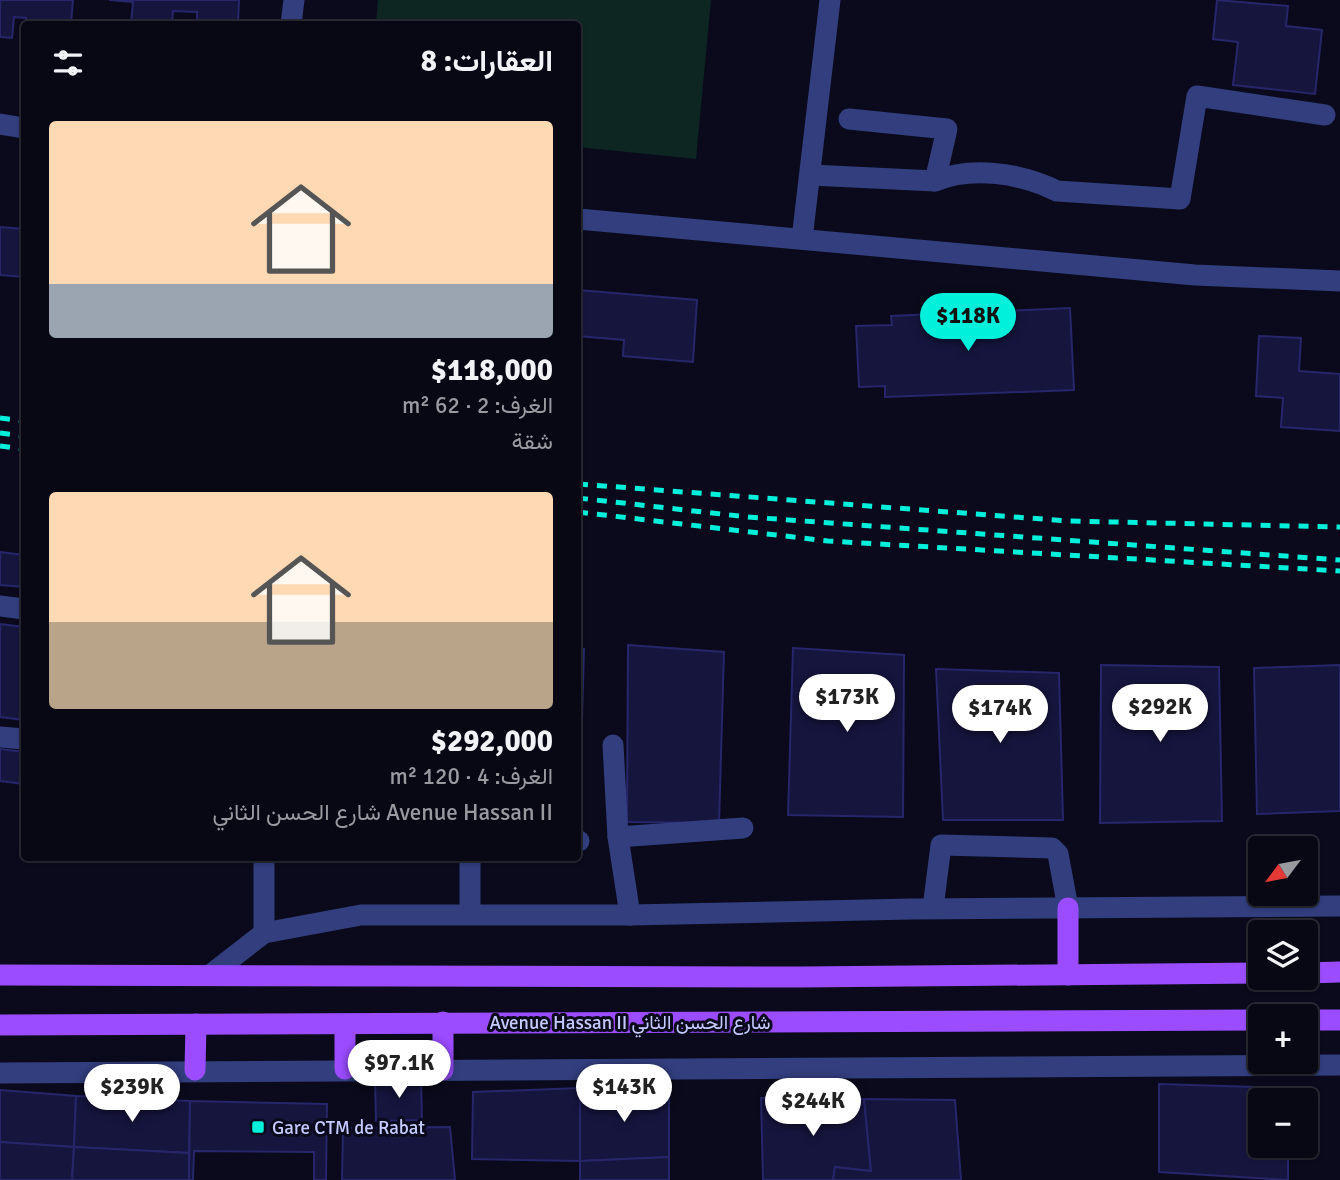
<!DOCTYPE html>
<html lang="ar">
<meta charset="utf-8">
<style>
body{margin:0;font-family:Signika,Vazirmatn,sans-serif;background:#161622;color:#f1f3f6;direction:rtl;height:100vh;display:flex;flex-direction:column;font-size:26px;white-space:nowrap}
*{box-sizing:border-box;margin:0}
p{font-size:23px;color:#989aa0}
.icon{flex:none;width:38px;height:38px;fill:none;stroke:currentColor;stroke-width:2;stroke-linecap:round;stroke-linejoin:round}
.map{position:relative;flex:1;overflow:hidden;direction:ltr}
.drawer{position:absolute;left:21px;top:21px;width:560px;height:840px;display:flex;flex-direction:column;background:#080815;border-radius:7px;box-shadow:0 2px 5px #0004,0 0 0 2px #292934;direction:rtl}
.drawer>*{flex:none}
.needle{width:46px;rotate:238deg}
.fabs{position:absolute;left:1248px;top:836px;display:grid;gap:14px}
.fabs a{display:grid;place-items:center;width:70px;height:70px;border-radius:7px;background:#080815;box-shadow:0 2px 5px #0004,0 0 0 2px #292934;font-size:35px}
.price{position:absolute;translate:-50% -60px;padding:0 16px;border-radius:24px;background:#fff;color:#222;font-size:23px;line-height:46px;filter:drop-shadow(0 2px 4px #0008)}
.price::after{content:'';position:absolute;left:50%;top:42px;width:21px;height:16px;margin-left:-10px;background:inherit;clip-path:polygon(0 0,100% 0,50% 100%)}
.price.selected{background:#00f0db;color:#111}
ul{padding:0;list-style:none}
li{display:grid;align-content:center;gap:14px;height:371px;padding:0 28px}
li span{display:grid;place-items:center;height:217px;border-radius:7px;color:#555}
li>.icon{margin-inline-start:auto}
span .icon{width:126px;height:126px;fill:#fffc;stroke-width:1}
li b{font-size:30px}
h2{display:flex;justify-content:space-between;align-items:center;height:84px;padding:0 28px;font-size:30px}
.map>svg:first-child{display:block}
.green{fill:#0d2621}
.building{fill:#16153e;stroke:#27266b;stroke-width:2}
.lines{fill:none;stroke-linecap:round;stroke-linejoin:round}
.minor{stroke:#323e7e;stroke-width:21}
.major{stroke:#9b4cff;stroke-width:21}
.rail{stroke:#00f0db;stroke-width:5;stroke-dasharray:10 9;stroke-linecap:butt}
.poi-dot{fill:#00f0db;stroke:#0a0a1c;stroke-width:2.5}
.labels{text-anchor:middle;stroke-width:6;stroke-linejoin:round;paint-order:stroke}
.street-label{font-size:19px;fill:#c5caff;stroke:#0a0a1c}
.poi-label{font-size:19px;fill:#c5caff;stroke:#0a0a1c;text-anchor:start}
</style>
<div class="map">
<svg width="1340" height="1180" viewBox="0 0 1340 1180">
<rect width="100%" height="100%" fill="#0a0a1c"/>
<!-- green -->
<path class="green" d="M378 0H711L696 159 578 147V24H376Z"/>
<!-- building -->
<g class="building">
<path d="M0 0H73L71 24H26V18L14 17 12 38 0 37Z"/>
<path d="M109 0H239L238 24H197V12L173 11 172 24H131L133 2Z"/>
<path d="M1217 0 1288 6 1286 26 1322 30 1315 94 1233 85 1238 42 1213 39Z"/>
<path d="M0 227 24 229V277L0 275Z"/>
<path d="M578 290 697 300 693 362 623 356 624 340 578 336Z"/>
<path d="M1070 308 1074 390 885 397V386L859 387 856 326 892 325 891 316Z"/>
<path d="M1259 336 1301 338 1299 371 1340 374V431L1281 427 1283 398 1256 396Z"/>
<path d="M0 552 24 555V587L0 585Z"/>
<path d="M0 624 24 627V720L0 717Z"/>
<path d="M628 645 724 652 719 823 627 822Z"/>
<path d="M793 648 904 655 903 817 788 815Z"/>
<path d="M578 649H584L579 827H578Z"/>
<path d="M1101 665 1219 667 1222 821 1100 823Z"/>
<path d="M1340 665V811L1257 814 1254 668Z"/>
<path d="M936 669 1059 673 1063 820H943Z"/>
<path d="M0 749 24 752V784L0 781Z"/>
<path d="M421 1079 422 1120 376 1121 375 1081Z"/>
<path d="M1159 1084 1288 1088V1101H1260V1146H1288V1180L1159 1172Z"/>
<path d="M580 1088H669V1157L580 1161Z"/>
<path d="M580 1088V1161L472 1159 473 1092Z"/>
<path d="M0 1090 76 1096 74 1147 0 1142Z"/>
<path d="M76 1096 190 1101 189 1153 74 1147Z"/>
<path d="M761 1098 864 1099 871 1171 835 1167 833 1180H763Z"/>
<path d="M864 1099 955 1100 961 1180H833L835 1167 871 1171Z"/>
<path d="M190 1101 327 1104 326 1180H314V1152L194 1151 193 1180H189Z"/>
<path d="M450 1127 455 1180H342L343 1128Z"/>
<path d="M0 1142 74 1147 72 1180H0Z"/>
<path d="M74 1147 189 1153V1180H72Z"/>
<path d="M669 1157V1180H580V1161Z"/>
</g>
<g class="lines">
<!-- minor -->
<g class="minor">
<path d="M291 24 294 0"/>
<path d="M0 124 24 128"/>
<path d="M811 175 935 181 947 129 849 119"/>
<path d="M935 181C972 166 1021 173 1057 191L1180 199 1197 96 1325 115"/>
<path d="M578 219 1195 275 1340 281"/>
<path d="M802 239 830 0"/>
<path d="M0 606 24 609"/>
<path d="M0 737 24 739"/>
<path d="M613 745 618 837 630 915"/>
<path d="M618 837 743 828"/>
<path d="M578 841H579"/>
<path d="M264 858V933"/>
<path d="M933 908 941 845 1052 848 1058 854 1068 908"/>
<path d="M470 914V858"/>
<path d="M210 975 264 933 361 915H630L911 909 1340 906"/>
<path d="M0 1073 1340 1065"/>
</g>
<!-- major -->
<g class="major">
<path d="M1068 908V975"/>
<path d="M1306 973 1340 972"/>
<path d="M0 975 801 977 1260 973"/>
<path d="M1306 1020H1340"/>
<path d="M0 1025 1260 1020"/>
<path d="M345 1069V1025"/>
<path d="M195 1070 196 1024"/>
<path d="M443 1070V1022"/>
</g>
<!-- rail -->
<g class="rail">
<path d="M0 418 24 421"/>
<path d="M0 433 24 436"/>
<path d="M0 446 24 449"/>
<path d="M578 484 1068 521 1340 527"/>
<path d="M578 498 748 517 1340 560"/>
<path d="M578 512 828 541 1340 571"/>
</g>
</g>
<!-- markers -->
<rect class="poi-dot" x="251" y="1120" width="14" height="14" rx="3.5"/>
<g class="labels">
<!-- street labels -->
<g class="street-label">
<text x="630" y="1029">Avenue Hassan II شارع الحسن الثاني</text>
</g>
<!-- poi labels -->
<g class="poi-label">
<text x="272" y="1134">Gare CTM de Rabat</text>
</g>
</g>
</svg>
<div class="fabs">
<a><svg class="needle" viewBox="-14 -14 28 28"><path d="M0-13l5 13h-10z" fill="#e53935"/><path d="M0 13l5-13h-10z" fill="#989aa0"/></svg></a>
<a><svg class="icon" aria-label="layers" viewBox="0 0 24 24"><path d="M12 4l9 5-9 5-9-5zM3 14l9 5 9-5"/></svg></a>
<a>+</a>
<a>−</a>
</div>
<b class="price selected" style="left:968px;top:353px">$118K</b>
<b class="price" style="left:847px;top:734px">$173K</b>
<b class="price" style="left:1160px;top:744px">$292K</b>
<b class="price" style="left:1000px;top:745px">$174K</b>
<b class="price" style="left:399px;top:1100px">$97.1K</b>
<b class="price" style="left:132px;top:1124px">$239K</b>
<b class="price" style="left:624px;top:1124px">$143K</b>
<b class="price" style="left:813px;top:1138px">$244K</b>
<section class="drawer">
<h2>العقارات: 8<svg class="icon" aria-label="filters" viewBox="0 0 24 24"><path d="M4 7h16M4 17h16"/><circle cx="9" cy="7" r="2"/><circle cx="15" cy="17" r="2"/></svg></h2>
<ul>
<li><span style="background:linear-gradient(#ffd9b3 75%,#9aa5b1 0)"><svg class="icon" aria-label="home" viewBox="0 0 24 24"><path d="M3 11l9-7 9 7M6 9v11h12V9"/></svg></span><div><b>$118,000</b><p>الغرف: 2 · 62 m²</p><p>شقة</p></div></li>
<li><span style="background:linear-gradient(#ffd9b3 60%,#b9a48a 0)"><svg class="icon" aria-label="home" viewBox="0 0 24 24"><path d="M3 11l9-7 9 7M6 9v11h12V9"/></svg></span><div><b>$292,000</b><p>الغرف: 4 · 120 m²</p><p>Avenue Hassan II شارع الحسن الثاني</p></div></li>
</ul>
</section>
</div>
